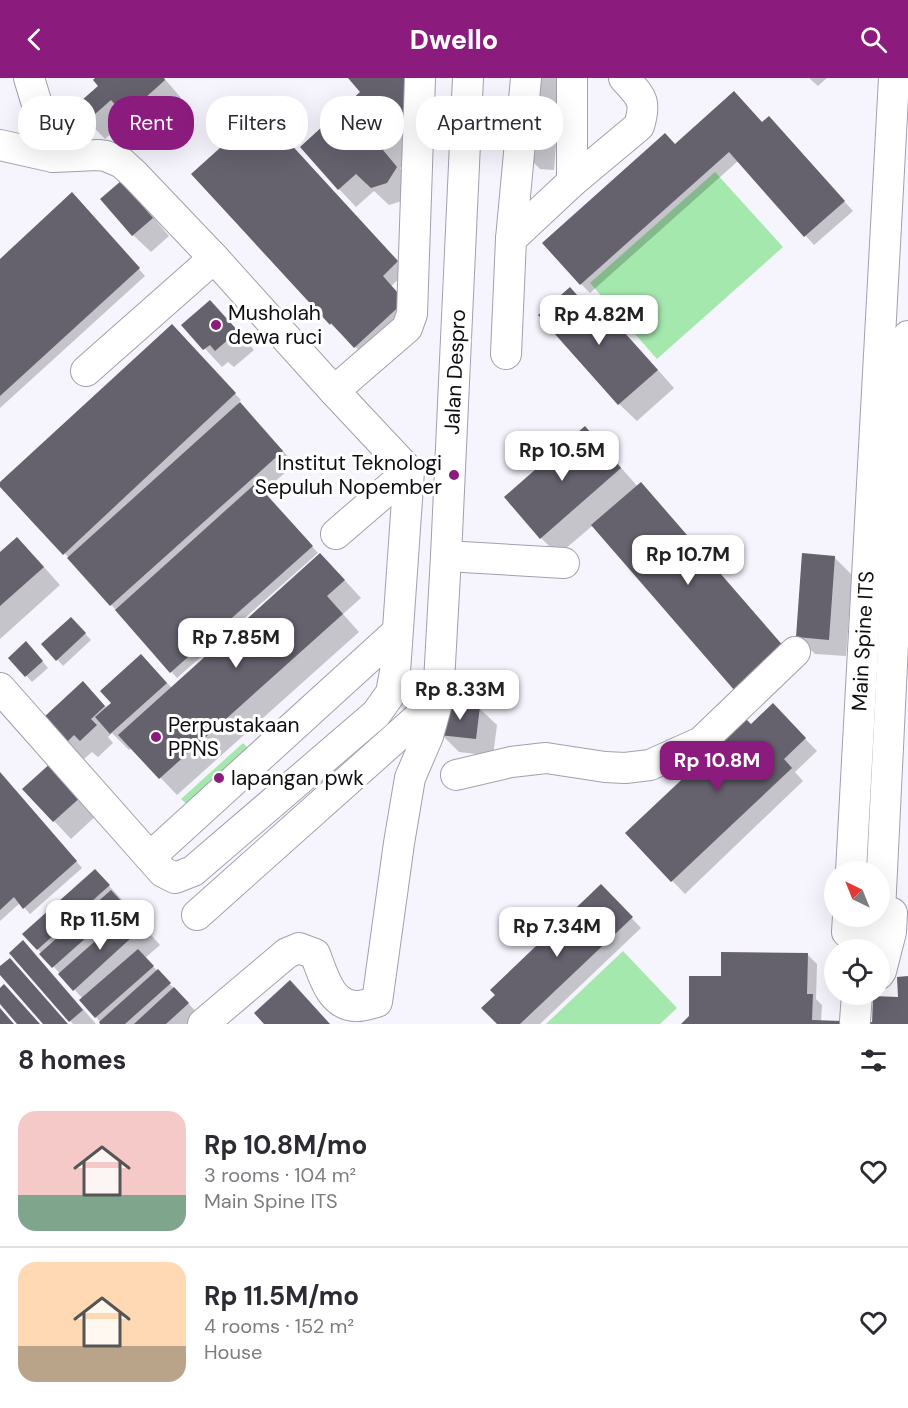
<!DOCTYPE html>
<meta charset="utf-8">
<style>
body{margin:0;font-family:"DM Sans",sans-serif;background:#f2f2f3;color:#2b2b33;height:100vh;display:flex;flex-direction:column;font-size:22px;white-space:nowrap}
*{box-sizing:border-box;margin:0}
p{font-size:20px;color:#7c7c81}
.icon{flex:none;width:33px;height:33px;fill:none;stroke:currentColor;stroke-width:2;stroke-linecap:round;stroke-linejoin:round}
.map{position:relative;height:946px;overflow:hidden}
.side{display:flex;flex-direction:column;background:#fff;flex:1}
.side>*{flex:none}
.banner{position:absolute;left:18px;top:18px;width:600px;height:54px;display:flex;gap:12px}
.needle{width:39px;rotate:317deg}
.tools{position:absolute;left:824px;top:783px;display:grid;gap:12px}
.tools a{display:grid;place-items:center;width:66px;height:66px;border-radius:50%;background:#fff;box-shadow:0 6px 24px #0002;font-size:30px}
.price{position:absolute;translate:-50% -51px;padding:0 14px;border-radius:12px;background:#fff;color:#222;font-size:20px;line-height:39px;filter:drop-shadow(0 2px 3px #0008)}
.price::after{content:'';position:absolute;left:50%;top:36px;width:18px;height:14px;margin-left:-9px;background:inherit;clip-path:polygon(0 0,100% 0,50% 100%)}
.price.selected{background:#8c1b7e;color:#fff}
ul{padding:0;list-style:none}
li{display:flex;align-items:center;gap:18px;height:150px;padding:0 18px}
li+li{border-top:2px solid #e1e1e2}
li span{display:grid;place-items:center;flex:none;width:168px;height:120px;border-radius:18px;color:#555}
li>.icon{margin-inline-start:auto}
span .icon{width:72px;height:72px;fill:#fffc;stroke-width:1}
li b{font-size:26px}
h2{display:flex;justify-content:space-between;align-items:center;height:72px;padding:0 18px;font-size:26px}
.chip{padding:0 21px;border-radius:24px;background:#fff;box-shadow:0 6px 24px #0002;font-size:21px;line-height:54px}
.chip.selected{background:#8c1b7e;color:#fff}
header{display:flex;justify-content:space-between;align-items:center;height:78px;padding:0 18px;background:#8c1b7e;color:#fff;font-size:27px;font-weight:800}
.map>svg:first-child{display:block}
.green{fill:#a5e8ae}
.shadow{fill:#0003}
.building{fill:#65616d}
.lines{fill:none;stroke-linecap:round;stroke-linejoin:round}
.minor-casing{stroke:#a2a0ad;stroke-width:32}
.minor{stroke:#fff;stroke-width:30}
.poi-dot{fill:#8c1b7e;stroke:#fff;stroke-width:2}
.labels{text-anchor:middle;stroke-width:6;stroke-linejoin:round;paint-order:stroke}
.poi-label{font-size:21px;fill:#0e0e12;stroke:#fff;text-anchor:start}
.street-label{font-size:21px;fill:#0e0e12;stroke:#fff}
</style>
<header><svg class="icon" aria-label="back" viewBox="0 0 24 24"><path d="M15 5l-7 7 7 7"/></svg>Dwello<svg class="icon" aria-label="search" viewBox="0 0 24 24"><circle cx="10" cy="10" r="6"/><path d="M15 15l6 6"/></svg></header>
<div class="map">
<svg width="908" height="946" viewBox="0 0 908 946">
<rect width="100%" height="100%" fill="#f6f5fd"/>
<!-- green -->
<g class="green">
<path d="M715 94 783 169 657 281 590 205Z"/>
<path d="M243 665 256 679 196 734 181 721Z"/>
<path d="M623 873 677 930 660 946H546Z"/>
</g>
<!-- shadow -->
<g class="shadow">
<path d="M97 0H164L181 20 143 54 129 39 105 61 75 30 100 8Z"/>
<path d="M350 0 429 63 400 90 413 107 405 122 389 127 374 113 356 129 339 111 302 69 362 14Z"/>
<path d="M528 0H559L561 1 554 92 540 91 523 74Z"/>
<path d="M809 0H827L818 8Z"/>
<path d="M762 46 778 50 853 133 814 167 738 83 590 215 581 206 675 67Z"/>
<path d="M284 61 407 194 391 208 414 233 365 279 341 254 340 255 331 246 193 96 255 69Z"/>
<path d="M121 105 139 122 169 158 151 174 133 157Z"/>
<path d="M78 122 145 198 0 330V183Z"/>
<path d="M570 211 608 252 632 263 674 310 637 343 619 326 540 237Z"/>
<path d="M227 241 254 272 234 289 228 284 222 289 183 247Z"/>
<path d="M172 248 241 322 238 325 295 386 263 414 318 475 177 600 70 481 0 407Z"/>
<path d="M585 350 602 368 638 409 558 477 541 460Z"/>
<path d="M0 476 34 478 60 507 0 561Z"/>
<path d="M834 479 852 497 846 578 815 576 797 559Z"/>
<path d="M338 495 361 520 343 536 359 554 177 717 132 670 129 672 112 655 108 659 113 665 98 679 92 674 84 681 67 664 82 605 107 630 113 625 141 578 172 610Z"/>
<path d="M77 547 91 562 63 588 57 581Z"/>
<path d="M32 571 48 590 32 604 10 580Z"/>
<path d="M479 630 497 647 493 678 459 674 441 656Z"/>
<path d="M785 640 817 673 795 694 803 703 685 816 627 756 751 648Z"/>
<path d="M51 686 99 735 71 761 24 711Z"/>
<path d="M0 695 82 790 30 836 20 825 0 843Z"/>
<path d="M95 793 126 826 124 827 160 867 145 880 205 943 202 946H102L96 939 83 921 24 856Z"/>
<path d="M601 808 641 850 540 946H499Z"/>
<path d="M11 875 40 882 96 946H73Z"/>
<path d="M807 876 817 886 816 921 822 927 821 944 874 946 899 920 908 900V946H683L722 900Z"/>
</g>
<!-- building -->
<g class="building">
<path d="M95 0H164L165 2 125 38 111 22 86 44 73 30 98 8 93 2Z"/>
<path d="M348 0H409L412 45 383 72 397 89 387 105 371 110 356 96 338 112 300 69 360 14Z"/>
<path d="M734 13 762 44 769 38 845 123 804 159 729 74 580 207 542 165 665 55 675 66Z"/>
<path d="M275 49 398 183 383 198 405 223 354 270 331 245 330 247 191 96 241 51 255 67Z"/>
<path d="M121 103 153 140 132 158 100 121Z"/>
<path d="M72 114 140 190 0 318V181Z"/>
<path d="M570 209 607 251 615 244 658 292 618 327 538 237Z"/>
<path d="M210 222 238 253 215 273 210 267 203 272 181 247Z"/>
<path d="M172 246 236 315 63 477 0 409V404Z"/>
<path d="M240 324 283 373 110 528 67 480Z"/>
<path d="M585 348 621 390 540 461 504 419Z"/>
<path d="M641 404 785 570 735 613 591 447Z"/>
<path d="M256 405 313 468 170 595 115 532Z"/>
<path d="M17 459 44 489 0 528V474Z"/>
<path d="M320 475 345 502 327 518 343 536 159 701 118 657Z"/>
<path d="M802 475 835 478 829 562 796 559Z"/>
<path d="M71 539 86 555 56 583 41 566Z"/>
<path d="M26 563 43 583 25 599 8 580Z"/>
<path d="M141 576 167 605 110 656 95 639 111 625 100 613Z"/>
<path d="M83 603 105 628 91 641 97 647 80 663 74 657 66 665 43 640Z"/>
<path d="M445 624 480 628 476 661 439 657Z"/>
<path d="M773 625 806 660 784 681 792 690 671 804 625 755 746 641 751 646Z"/>
<path d="M52 684 83 717 53 744 22 711Z"/>
<path d="M0 694 77 783 23 831 14 819 0 832Z"/>
<path d="M95 791 110 807 37 872 22 856Z"/>
<path d="M601 806 633 839 520 946H497L481 930 495 917 490 912Z"/>
<path d="M111 812 124 826 52 890 39 876Z"/>
<path d="M129 833 143 849 73 913 58 896Z"/>
<path d="M23 862 83 932 69 944 9 875Z"/>
<path d="M138 871 154 888 95 940 79 922Z"/>
<path d="M721 874 808 875 807 916H813L812 942 872 944V946H681L689 938V898H721Z"/>
<path d="M10 880 68 946H43L0 897V888Z"/>
<path d="M158 891 171 905 125 946H100L99 944Z"/>
<path d="M908 898V946H872L873 918 898 919 897 899Z"/>
<path d="M290 902 330 946H264L254 935Z"/>
<path d="M4 906 40 946H17L0 926V910Z"/>
<path d="M174 909 189 925 166 946H134Z"/>
<path d="M0 930 14 946H0Z"/>
</g>
<g class="lines">
<!-- minor casing -->
<g class="minor-casing">
<g id="minor">
<path d="M29 0 53 79"/>
<path d="M0 67 53 79 98 77 106 78 122 85 134 96 214 180 334 313 409 393 395 594 391 615 376 636 193 793 175 800 163 794 0 610"/>
<path d="M572 104V0"/>
<path d="M511 161 526 0"/>
<path d="M506 276 511 161 572 104 639 48C647 22 641 19 624 0"/>
<path d="M86 293 214 180"/>
<path d="M334 313 407 250 412 236 420 0"/>
<path d="M336 456 409 393"/>
<path d="M446 478 564 485"/>
<path d="M456 697 511 684 546 680 605 689 625 690 650 687 701 664 795 574"/>
<path d="M150 779 397 554"/>
<path d="M851 794 894 0"/>
<path d="M197 837 438 622"/>
<path d="M848 838 847 854H879L908 258"/>
<path d="M879 896 881 893 891 854 892 835"/>
<path d="M855 943 857 916"/>
<path d="M203 946 287 875 299 870 315 876C323 896 330 929 358 928 364 928 371 925 377 924L399 765 410 700 428 658 438 622 446 478 468 0"/>
</g>
</g>
<!-- minor -->
<use href="#minor" class="minor"/>
</g>
<!-- markers -->
<g class="poi-dot">
<circle cx="216" cy="247" r="6"/>
<circle cx="454" cy="397" r="6"/>
<circle cx="156" cy="659" r="6"/>
<circle cx="219" cy="700" r="6"/>
</g>
<g class="labels">
<!-- poi labels -->
<g class="poi-label">
<text x="228" y="242">Musholah<tspan x="228" dy="24">dewa ruci</tspan></text>
<text x="442" y="392" text-anchor="end">Institut Teknologi<tspan x="442" dy="24">Sepuluh Nopember</tspan></text>
<text x="168" y="654">Perpustakaan<tspan x="168" dy="24">PPNS</tspan></text>
<text x="231" y="707">lapangan pwk</text>
</g>
<!-- street labels -->
<g class="street-label">
<text transform="translate(455 294) rotate(-87)" y="7">Jalan Despro</text>
<text transform="translate(863 563) rotate(-87)" y="7">Main Spine ITS</text>
</g>
</g>
</svg>
<div class="tools">
<a><svg class="needle" viewBox="-14 -14 28 28"><path d="M0-13l5 13h-10z" fill="#e53935"/><path d="M0 13l5-13h-10z" fill="#7c7c81"/></svg></a>
<a><svg class="icon" aria-label="locate" viewBox="0 0 24 24"><circle cx="12" cy="12" r="6"/><path d="M12 2v4M12 18v4M2 12h4M18 12h4"/></svg></a>
</div>
<b class="price" style="left:599px;top:268px">Rp 4.82M</b>
<b class="price" style="left:562px;top:404px">Rp 10.5M</b>
<b class="price" style="left:688px;top:508px">Rp 10.7M</b>
<b class="price" style="left:236px;top:591px">Rp 7.85M</b>
<b class="price" style="left:460px;top:643px">Rp 8.33M</b>
<b class="price selected" style="left:717px;top:714px">Rp 10.8M</b>
<b class="price" style="left:100px;top:873px">Rp 11.5M</b>
<b class="price" style="left:557px;top:880px">Rp 7.34M</b>
<div class="banner">
<a class="chip">Buy</a>
<a class="chip selected">Rent</a>
<a class="chip">Filters</a>
<a class="chip">New</a>
<a class="chip">Apartment</a>
</div>
</div>
<section class="side">
<h2>8 homes<svg class="icon" aria-label="filters" viewBox="0 0 24 24"><path d="M4 7h16M4 17h16"/><circle cx="9" cy="7" r="2"/><circle cx="15" cy="17" r="2"/></svg></h2>
<ul>
<li><span style="background:linear-gradient(#f6c9c9 70%,#7fa58c 0)"><svg class="icon" aria-label="home" viewBox="0 0 24 24"><path d="M3 11l9-7 9 7M6 9v11h12V9"/></svg></span><div><b>Rp 10.8M/mo</b><p>3 rooms · 104 m²</p><p>Main Spine ITS</p></div><svg class="icon" aria-label="heart" viewBox="0 0 24 24"><path d="M12 20l-8-8c-3-5 5-10 8-4 3-6 11-1 8 4z"/></svg></li>
<li><span style="background:linear-gradient(#ffd9b3 70%,#b9a48a 0)"><svg class="icon" aria-label="home" viewBox="0 0 24 24"><path d="M3 11l9-7 9 7M6 9v11h12V9"/></svg></span><div><b>Rp 11.5M/mo</b><p>4 rooms · 152 m²</p><p>House</p></div><svg class="icon" aria-label="heart" viewBox="0 0 24 24"><path d="M12 20l-8-8c-3-5 5-10 8-4 3-6 11-1 8 4z"/></svg></li>
</ul>
</section>
